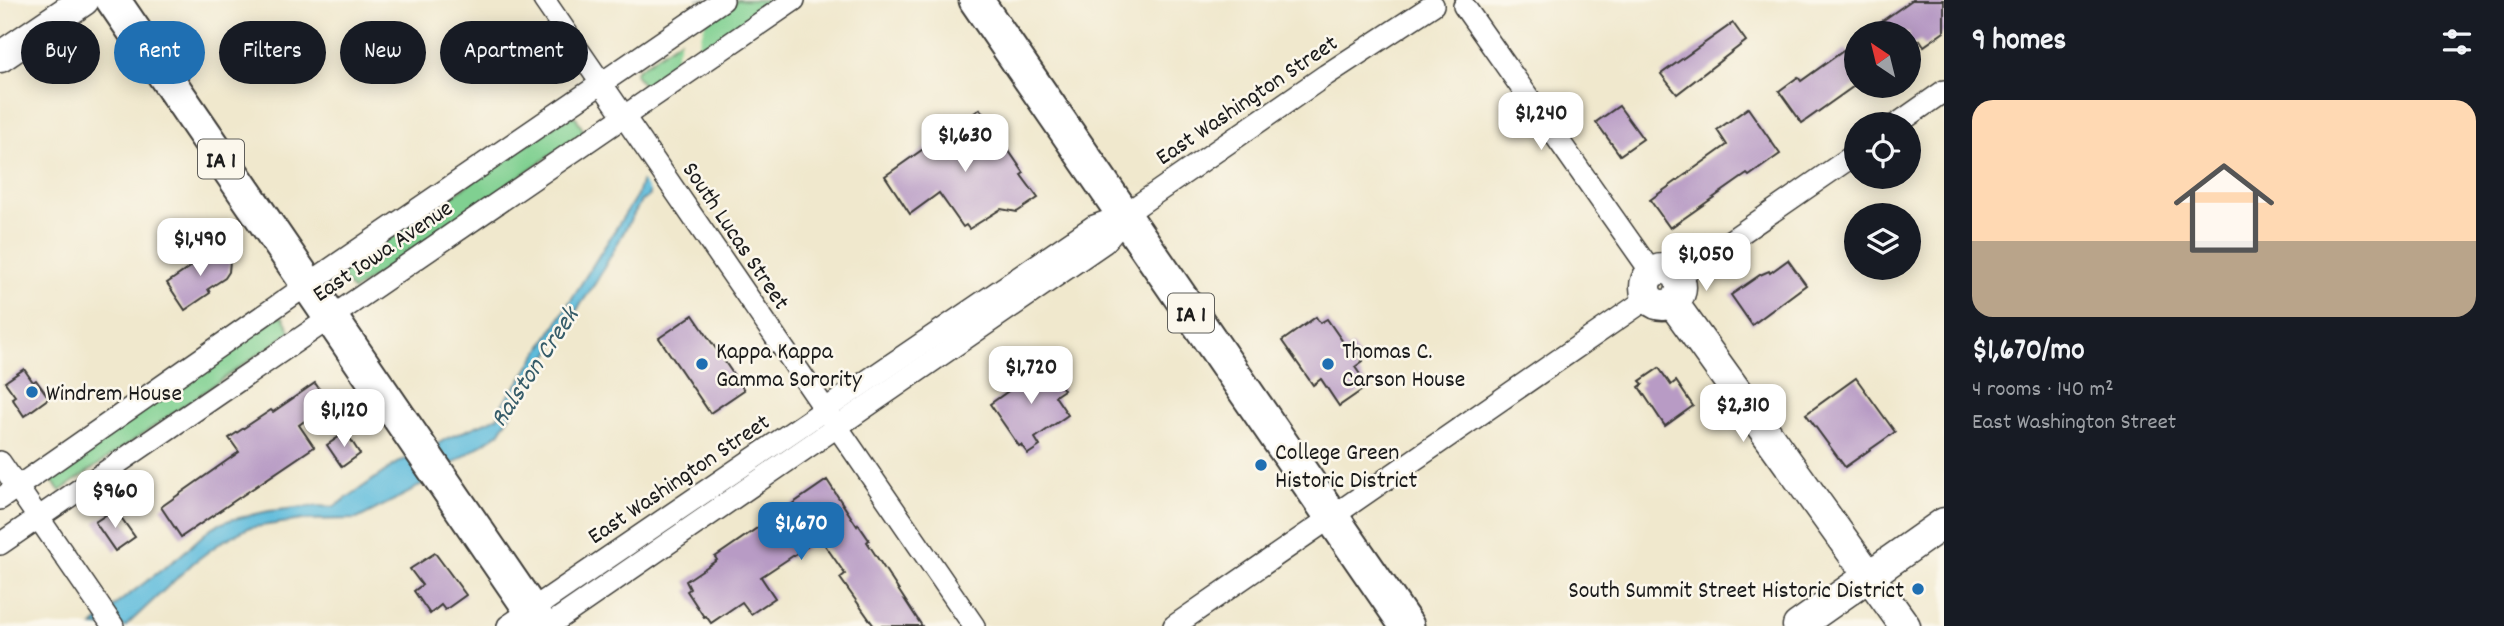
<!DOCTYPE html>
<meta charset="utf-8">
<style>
body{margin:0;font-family:Dekko,sans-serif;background:#242831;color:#f1f3f6;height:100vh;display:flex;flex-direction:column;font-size:26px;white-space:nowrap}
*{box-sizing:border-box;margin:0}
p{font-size:23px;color:#9ea1a6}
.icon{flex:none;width:38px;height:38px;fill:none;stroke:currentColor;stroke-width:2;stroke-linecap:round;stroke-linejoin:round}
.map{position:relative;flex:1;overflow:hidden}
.drawer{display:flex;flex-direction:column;background:#171b24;width:560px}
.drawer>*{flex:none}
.banner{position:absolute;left:21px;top:21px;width:665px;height:63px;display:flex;gap:14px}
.needle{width:46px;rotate:325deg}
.buttons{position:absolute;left:1844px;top:21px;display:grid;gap:14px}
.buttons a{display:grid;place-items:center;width:77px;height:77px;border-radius:50%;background:#171b24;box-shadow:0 4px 18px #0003;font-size:35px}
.price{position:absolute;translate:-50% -60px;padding:0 16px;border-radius:14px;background:#fff;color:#222;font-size:23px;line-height:46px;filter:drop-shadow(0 2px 4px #0008)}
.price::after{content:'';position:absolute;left:50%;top:42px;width:21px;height:16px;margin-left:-10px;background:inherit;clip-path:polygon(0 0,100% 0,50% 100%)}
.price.current{background:#1f6fb2;color:#fff}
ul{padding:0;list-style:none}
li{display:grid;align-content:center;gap:14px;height:371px;padding:0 28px}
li+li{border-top:2px solid #363941}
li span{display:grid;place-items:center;height:217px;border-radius:21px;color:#555}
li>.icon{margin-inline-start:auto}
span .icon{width:126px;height:126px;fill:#fffc;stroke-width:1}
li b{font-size:30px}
h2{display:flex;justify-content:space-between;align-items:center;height:84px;padding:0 28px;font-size:30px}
.chip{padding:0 24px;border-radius:32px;background:#171b24;box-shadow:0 4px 18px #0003;font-size:24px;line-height:63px}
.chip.current{background:#1f6fb2;color:#fff}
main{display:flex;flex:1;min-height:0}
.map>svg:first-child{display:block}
.green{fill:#80d091;stroke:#4e7656;stroke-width:2}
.water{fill:#5ebcdc;stroke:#3d6c7c;stroke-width:2}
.pier{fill:#f0e8cd}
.building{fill:#b89bc5}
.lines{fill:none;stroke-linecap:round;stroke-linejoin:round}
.street-casing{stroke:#3c3b37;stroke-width:24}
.secondary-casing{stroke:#3c3b37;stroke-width:33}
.primary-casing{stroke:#3c3b37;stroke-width:37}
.street{stroke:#fff;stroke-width:21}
.secondary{stroke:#fff;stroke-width:30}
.primary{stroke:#fff;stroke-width:33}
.poi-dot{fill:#1f6fb2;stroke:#fbf7ec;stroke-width:2.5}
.labels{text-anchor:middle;stroke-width:5;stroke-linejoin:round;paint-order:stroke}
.shield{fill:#fbf7ec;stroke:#5f5e5a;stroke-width:2}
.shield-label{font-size:23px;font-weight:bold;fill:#1c1c1c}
.street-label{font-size:24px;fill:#1c1c1c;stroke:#fbf7ec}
.poi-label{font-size:24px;fill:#1c1c1c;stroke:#fbf7ec;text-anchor:start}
.water-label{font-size:26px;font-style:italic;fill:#365c69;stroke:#fbf7ec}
</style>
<main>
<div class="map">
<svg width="1944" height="626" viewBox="0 0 1944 626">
<rect width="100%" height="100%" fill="#fbf7ec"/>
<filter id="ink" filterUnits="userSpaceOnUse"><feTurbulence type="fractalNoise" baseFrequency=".0143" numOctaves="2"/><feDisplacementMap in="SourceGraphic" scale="14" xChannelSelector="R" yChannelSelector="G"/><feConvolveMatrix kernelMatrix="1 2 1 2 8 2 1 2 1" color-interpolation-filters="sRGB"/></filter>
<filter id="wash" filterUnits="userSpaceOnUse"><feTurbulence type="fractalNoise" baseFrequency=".00686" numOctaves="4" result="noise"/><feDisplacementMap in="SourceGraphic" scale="28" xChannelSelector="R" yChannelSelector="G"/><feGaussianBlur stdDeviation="1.57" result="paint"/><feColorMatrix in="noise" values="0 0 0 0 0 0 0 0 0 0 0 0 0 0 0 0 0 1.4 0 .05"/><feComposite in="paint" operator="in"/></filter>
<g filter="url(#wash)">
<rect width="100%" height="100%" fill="#f0e8cd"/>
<!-- green -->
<g class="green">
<path d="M737 0H779L647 89 635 74 637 70Z"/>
<path d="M568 116 576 117 584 132 353 291 341 275 342 271Z"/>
<path d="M275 316 283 317 291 332 60 491 48 476Z"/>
</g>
<!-- water -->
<path class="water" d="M697 0H709L648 197 641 201 596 282 570 320 499 433 410 492 357 519 302 520 248 528 221 542 193 563 126 626H93L118 603 181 555 212 527 230 520 269 511 315 506 334 507 400 461 419 455 446 439 498 417 503 403 522 378 637 195Z"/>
<!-- pier -->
<path class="pier" d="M693 0H712L652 195 639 177Z"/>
<g id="blocks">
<!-- building -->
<g class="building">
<path d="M1912 0H1944V32L1924 46 1920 40 1909 48V33H1865Z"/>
<path d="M1733 23 1746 41 1677 94 1661 74Z"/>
<path d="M1846 49 1857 64V84L1802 123 1779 91 1798 77 1801 81Z"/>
<path d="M1619 106 1643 139 1620 155 1596 122Z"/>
<path d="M1748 108 1780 154 1749 176 1747 174 1670 228 1650 200 1727 145 1717 130Z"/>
<path d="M980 109 1024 173 1021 175 1038 198 1017 212 1001 209 969 229 966 225 963 227 939 193 910 214 885 176Z"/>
<path d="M220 247 230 261 229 272 225 278 208 289 210 293 185 310 167 283Z"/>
<path d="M1788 260 1806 285 1752 325 1731 295 1760 275 1769 271 1770 273Z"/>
<path d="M693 315 744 390 710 413 659 338Z"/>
<path d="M1316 317 1320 323 1327 319 1348 349 1352 346 1363 361 1355 367 1368 386 1339 406 1321 379 1313 385 1282 341Z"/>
<path d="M1033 362 1041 373 1049 368 1064 390 1055 396 1068 415 1035 438 1040 446 1028 454 1021 445 1019 446 990 404 1021 382 1015 374Z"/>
<path d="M1659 368 1671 385 1676 381 1693 406 1665 426 1639 387 1643 384 1640 381Z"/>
<path d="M24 369 33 382 36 380 49 398 24 416 12 398 15 396 5 382Z"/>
<path d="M1856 378 1895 432 1845 467 1806 414Z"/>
<path d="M315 383 329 403 299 425 314 447 181 537 161 507 239 452 229 438 271 410 273 412Z"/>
<path d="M346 432 360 454 342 467 327 445Z"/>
<path d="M827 480 857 526 858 524 869 540 867 542 922 626H874L840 578 845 574 820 538 761 577 775 598 751 614 742 602 711 623 706 616 704 617 687 591 690 589 686 581 717 560 715 557Z"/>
<path d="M115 509 135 537 115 551 95 522Z"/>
<path d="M435 553 466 595 445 610 441 605 430 614 414 591 422 585 410 569Z"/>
</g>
</g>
</g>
<g filter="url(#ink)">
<use href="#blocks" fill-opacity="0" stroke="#3c3b37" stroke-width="2"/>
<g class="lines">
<!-- street casing -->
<g class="street-casing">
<g id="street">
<path d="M544 0 974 626"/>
<path d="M1464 6 1652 273"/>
<path d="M1897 124 1944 91"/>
<path d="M1678 277 1857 153"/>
<path d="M0 462 113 626"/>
<path d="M0 499 307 285 723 0"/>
<path d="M0 544 794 0"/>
<path d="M508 626 1094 226 1124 215 1326 75 1433 5"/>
<path d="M548 626 1105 242 1118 227 1124 215"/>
<path d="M1174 626 1648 298"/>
</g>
</g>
<!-- secondary casing -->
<g class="secondary-casing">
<g id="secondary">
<path d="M0 57 84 0"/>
<circle cx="1663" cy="287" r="18"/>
<path d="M1673 303 1905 626"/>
<path d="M1798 626 1944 523"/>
</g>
</g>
<!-- primary casing -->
<g class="primary-casing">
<g id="primary">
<path d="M113 0 542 626"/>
<path d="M976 0 1407 626"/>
</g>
</g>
<!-- street -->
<use href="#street" class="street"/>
<!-- secondary -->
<use href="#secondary" class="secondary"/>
<!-- primary -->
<use href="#primary" class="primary"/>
</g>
</g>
<!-- markers -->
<g class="poi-dot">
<circle cx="702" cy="364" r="7"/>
<circle cx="1328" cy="364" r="7"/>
<circle cx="32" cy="392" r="7"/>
<circle cx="1261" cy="465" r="7"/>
<circle cx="1918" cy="589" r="7"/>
</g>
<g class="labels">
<!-- shield labels -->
<g class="shield">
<rect x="198" y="139.5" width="46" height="39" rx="5"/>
<rect x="1168" y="293.5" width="46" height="39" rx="5"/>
</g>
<g class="shield-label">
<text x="221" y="167">IA 1</text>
<text x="1191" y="321">IA 1</text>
</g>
<!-- street labels -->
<g class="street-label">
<text transform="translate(1246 99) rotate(-34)" y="8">East Washington Street</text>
<text transform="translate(737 235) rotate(56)" y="8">South Lucas Street</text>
<text transform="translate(382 250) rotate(-34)" y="8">East Iowa Avenue</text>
<text transform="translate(678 478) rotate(-34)" y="8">East Washington Street</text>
</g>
<!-- poi labels -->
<g class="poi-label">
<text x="716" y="358">Kappa Kappa<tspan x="716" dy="28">Gamma Sorority</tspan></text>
<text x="1342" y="358">Thomas C.<tspan x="1342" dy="28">Carson House</tspan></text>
<text x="46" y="400">Windrem House</text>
<text x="1275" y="459">College Green<tspan x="1275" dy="28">Historic District</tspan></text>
<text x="1904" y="597" text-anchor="end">South Summit Street Historic District</text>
</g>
<!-- water labels -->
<g class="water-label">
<text transform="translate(533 366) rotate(-56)" y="9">Ralston Creek</text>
</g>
</g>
</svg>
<div class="buttons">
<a><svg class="needle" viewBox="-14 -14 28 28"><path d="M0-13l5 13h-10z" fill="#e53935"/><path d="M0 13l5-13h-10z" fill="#9ea1a6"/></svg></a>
<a><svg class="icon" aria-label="locate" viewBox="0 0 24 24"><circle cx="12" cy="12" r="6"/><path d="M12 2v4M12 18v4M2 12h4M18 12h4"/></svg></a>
<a><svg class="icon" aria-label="layers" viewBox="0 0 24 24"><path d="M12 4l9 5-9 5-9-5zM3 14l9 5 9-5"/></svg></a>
</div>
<b class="price" style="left:1541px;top:152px">$1,240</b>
<b class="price" style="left:965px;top:174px">$1,630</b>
<b class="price" style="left:200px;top:278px">$1,490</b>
<b class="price" style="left:1706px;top:293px">$1,050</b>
<b class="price" style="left:1031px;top:406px">$1,720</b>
<b class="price" style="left:1743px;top:444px">$2,310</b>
<b class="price" style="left:344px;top:449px">$1,120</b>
<b class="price" style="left:115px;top:530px">$960</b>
<b class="price current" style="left:801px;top:562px">$1,670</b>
<div class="banner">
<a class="chip">Buy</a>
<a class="chip current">Rent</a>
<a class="chip">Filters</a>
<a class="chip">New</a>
<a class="chip">Apartment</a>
</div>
</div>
<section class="drawer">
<h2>9 homes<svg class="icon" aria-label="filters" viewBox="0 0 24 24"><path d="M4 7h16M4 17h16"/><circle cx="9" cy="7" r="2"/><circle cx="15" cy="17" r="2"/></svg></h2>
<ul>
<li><span style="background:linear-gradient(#ffd9b3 65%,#b9a48a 0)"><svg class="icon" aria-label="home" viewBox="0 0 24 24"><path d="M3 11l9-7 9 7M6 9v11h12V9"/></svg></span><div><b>$1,670/mo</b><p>4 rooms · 140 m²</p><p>East Washington Street</p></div></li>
</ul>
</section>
</main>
